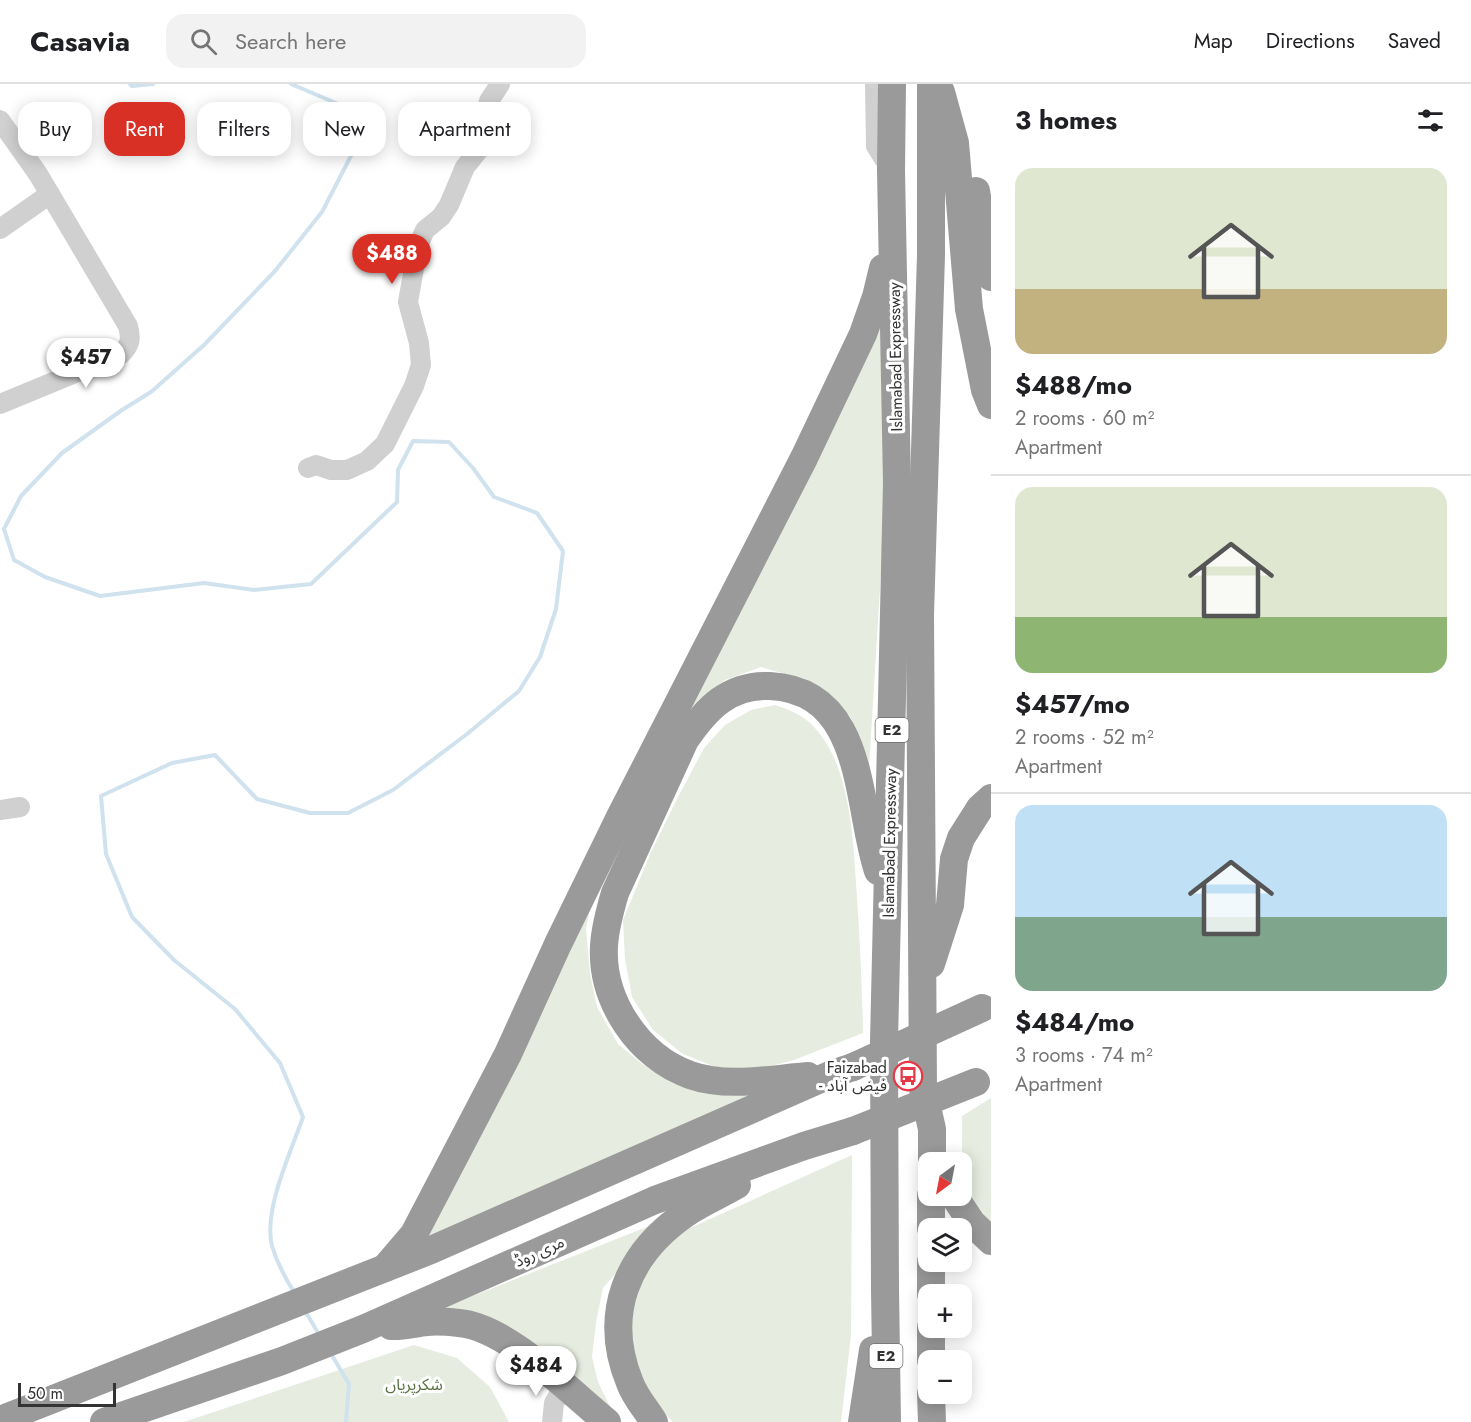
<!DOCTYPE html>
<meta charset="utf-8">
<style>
body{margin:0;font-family:Jost,"Noto Sans Arabic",sans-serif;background:#f2f2f2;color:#202124;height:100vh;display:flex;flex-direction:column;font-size:22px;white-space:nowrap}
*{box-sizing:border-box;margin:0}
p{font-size:20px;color:#757577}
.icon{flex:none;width:33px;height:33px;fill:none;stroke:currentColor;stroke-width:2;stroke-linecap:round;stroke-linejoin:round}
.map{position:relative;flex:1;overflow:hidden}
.drawer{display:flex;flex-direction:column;background:#fff;width:480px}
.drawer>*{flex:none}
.banner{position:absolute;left:18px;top:18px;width:570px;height:54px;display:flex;gap:12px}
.needle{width:39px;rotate:212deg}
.controls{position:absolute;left:918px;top:1068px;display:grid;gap:12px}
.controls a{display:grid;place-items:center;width:54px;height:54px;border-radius:12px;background:#fff;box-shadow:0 3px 15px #0003;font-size:30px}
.scale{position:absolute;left:18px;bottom:15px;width:98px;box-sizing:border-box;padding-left:6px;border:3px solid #333;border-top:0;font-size:16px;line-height:21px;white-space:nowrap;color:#333;-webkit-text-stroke:4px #fff;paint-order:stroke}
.price{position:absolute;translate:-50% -51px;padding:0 14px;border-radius:21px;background:#fff;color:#222;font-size:20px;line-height:39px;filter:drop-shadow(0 2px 3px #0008)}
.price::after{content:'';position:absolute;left:50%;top:36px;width:18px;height:14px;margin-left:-9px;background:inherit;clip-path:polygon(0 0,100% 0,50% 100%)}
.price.active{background:#d93025;color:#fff}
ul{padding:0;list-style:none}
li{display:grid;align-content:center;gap:12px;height:318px;padding:0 24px}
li+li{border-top:2px solid #e0e0e0}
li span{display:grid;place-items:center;height:186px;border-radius:18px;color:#555}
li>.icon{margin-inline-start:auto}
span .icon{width:108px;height:108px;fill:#fffc;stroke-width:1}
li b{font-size:26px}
h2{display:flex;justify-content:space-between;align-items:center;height:72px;padding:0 24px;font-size:26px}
.pill{padding:0 21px;border-radius:18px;background:#fff;box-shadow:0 3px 15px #0003;font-size:21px;line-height:54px}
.pill.active{background:#d93025;color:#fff}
header{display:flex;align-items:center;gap:36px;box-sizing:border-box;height:84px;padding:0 30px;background:#fff;border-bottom:2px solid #e0e0e0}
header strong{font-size:28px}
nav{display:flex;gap:33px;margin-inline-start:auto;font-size:21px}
.search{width:420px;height:54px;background:#f2f2f2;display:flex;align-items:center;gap:15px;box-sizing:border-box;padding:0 21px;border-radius:18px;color:#757577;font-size:22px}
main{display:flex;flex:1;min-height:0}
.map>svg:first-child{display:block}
.green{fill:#e6ecdf}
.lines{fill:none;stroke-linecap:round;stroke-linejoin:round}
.stream{stroke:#cfe2ee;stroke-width:4}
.minor{stroke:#d0d0d0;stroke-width:20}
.highway{stroke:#9a9a9a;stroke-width:28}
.highway-bridge{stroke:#9a9a9a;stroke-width:28}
.labels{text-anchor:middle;stroke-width:6;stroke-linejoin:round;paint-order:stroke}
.shield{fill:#fff;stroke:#707070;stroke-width:1.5}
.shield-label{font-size:15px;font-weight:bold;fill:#333}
.street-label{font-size:16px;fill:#333;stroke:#fff}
.poi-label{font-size:16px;fill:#333;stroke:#fff;text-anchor:end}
.park-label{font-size:16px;fill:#56703f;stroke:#fff}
</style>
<header>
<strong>Casavia</strong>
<div class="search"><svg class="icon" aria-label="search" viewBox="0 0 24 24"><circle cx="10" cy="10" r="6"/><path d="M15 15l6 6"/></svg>Search here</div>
<nav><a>Map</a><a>Directions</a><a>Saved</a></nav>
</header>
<main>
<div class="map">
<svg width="991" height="1338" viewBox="0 0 991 1338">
<rect width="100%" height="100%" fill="#fff"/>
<!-- green -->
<g class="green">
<path d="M887 215 886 406 869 684 851 634 831 611 799 594 761 583 725 596 690 625Z"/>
<path d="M775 621C790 626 803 631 814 643 852 683 853 760 857 812 860 858 862 903 863 949L794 976 756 986 718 984 683 970 653 946 632 913 625 875 623 836 651 768 676 717 704 664 725 641 751 626Z"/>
<path d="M590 824 586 845 590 890 597 923 618 960 642 980 674 1000 701 1007 762 1008 416 1164Z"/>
<path d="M991 1014V1145L962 1103V1032Z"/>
<path d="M852 1071 851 1251 841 1338H673L652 1316 634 1285 627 1250 645 1184 663 1160 690 1144Z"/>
<path d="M662 1137 603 1204 596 1238 592 1273 598 1298 613 1329 440 1225Z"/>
<path d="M414 1261 457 1274 490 1303 509 1338H184Z"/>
</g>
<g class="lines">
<!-- stream -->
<g class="stream">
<path d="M130 0 132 2 153 0"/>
<path d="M291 0 343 22 370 40 354 66 322 128 275 187 204 261 151 308 122 326 62 369 21 412 4 445 14 476 45 493 100 512 204 499 254 506 311 500 397 418 398 386 413 357 449 358 473 384 494 413 537 429 563 467 556 525 540 573 519 607 467 650 393 706 348 729H310L257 715 215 671 172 679 101 712 106 770 132 833 174 876 235 925 280 979 303 1033C291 1068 263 1126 272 1162 277 1178 285 1194 294 1208"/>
<path d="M305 1227 320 1252"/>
<path d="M330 1268 349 1300 346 1338"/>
</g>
<!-- minor -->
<g class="minor">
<path d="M875 0 876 62 891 86"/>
<path d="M0 36 38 90 128 242C131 254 131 261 121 270L0 320"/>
<path d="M0 145 50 110"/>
<path d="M308 384 316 381 331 386H347L367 377 385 360 414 302 421 281 419 259 408 218 418 162 425 146 441 133 449 121 465 83 482 62 485 33 489 17 500 0"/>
<path d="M0 726 20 723"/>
<path d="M552 1338 554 1319 564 1302"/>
</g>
<!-- highway -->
<g class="highway">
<path d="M931 0V171L920 531 923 1005 932 1045V1078"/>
<path d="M941 8 955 59 969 225 985 306 991 321"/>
<path d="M976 107 991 193"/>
<path d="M931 880 950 821 954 775 961 754 980 724 991 714"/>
<path d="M808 992C770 995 727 1004 690 991 639 973 601 917 604 862 605 844 610 826 615 809L685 656C706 625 729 600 770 602 866 607 856 720 878 787"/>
<path d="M954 1112 972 1139 991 1157"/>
<path d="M931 1144V1112"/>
<path d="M931 1178V1210"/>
<path d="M385 1184 414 1150 508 970 558 860 621 731 804 374 863 250 876 213 883 184"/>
<path d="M391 1242C403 1243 415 1239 427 1238 437 1237 449 1238 459 1239 507 1243 570 1308 607 1338"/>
<path d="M931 1244V1276"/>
<path d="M931 1310 932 1338"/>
<path d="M0 1336 431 1166 832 990 853 983"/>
<path d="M104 1338 282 1277 363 1245 655 1116 804 1062 853 1047"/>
<path d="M654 1338C646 1325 635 1313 630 1299 602 1231 626 1171 685 1130 701 1119 720 1111 737 1101"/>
<path d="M862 1338 873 1266"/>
<path d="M887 1338 885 1206 884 958 897 399 891 86 892 0"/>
</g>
<!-- highway-bridge -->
<g class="highway-bridge">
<path d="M853 983 982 924"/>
<path d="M853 1047 976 998"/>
</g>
</g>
<!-- icons -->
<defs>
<g id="bus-ring" transform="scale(1.5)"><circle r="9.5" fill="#fff" stroke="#e63946" stroke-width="1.5"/><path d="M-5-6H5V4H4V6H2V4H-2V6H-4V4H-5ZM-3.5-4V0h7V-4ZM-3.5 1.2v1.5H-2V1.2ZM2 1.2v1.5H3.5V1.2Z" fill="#e63946"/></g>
</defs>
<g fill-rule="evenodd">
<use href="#bus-ring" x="908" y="992"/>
</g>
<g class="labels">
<!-- shield labels -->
<g class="shield">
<rect x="875.5" y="634" width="33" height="24" rx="4.5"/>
<rect x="869.5" y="1260" width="33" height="24" rx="4.5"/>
</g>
<g class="shield-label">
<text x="892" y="651">E2</text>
<text x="886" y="1277">E2</text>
</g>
<!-- street labels -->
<g class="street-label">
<text transform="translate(895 273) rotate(-91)" y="6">Islamabad Expressway</text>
<text transform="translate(889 759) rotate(-89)" y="6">Islamabad Expressway</text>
<text transform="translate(539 1167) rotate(-24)" y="6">مری روڈ</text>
</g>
<!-- poi labels -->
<g class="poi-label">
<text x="887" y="989">Faizabad<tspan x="887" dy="18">- فیض آباد</tspan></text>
</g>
<!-- park labels -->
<g class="park-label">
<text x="414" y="1306">شکرپریاں</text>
</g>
</g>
</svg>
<div class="controls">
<a><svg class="needle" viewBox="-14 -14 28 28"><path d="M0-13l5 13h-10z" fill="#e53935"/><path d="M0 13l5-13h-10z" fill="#757577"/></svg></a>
<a><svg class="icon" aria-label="layers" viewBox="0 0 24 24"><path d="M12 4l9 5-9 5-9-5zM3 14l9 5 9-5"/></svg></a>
<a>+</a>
<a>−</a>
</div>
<div class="scale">50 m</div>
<b class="price active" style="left:392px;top:201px">$488</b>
<b class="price" style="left:86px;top:305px">$457</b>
<b class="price" style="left:536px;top:1313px">$484</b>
<div class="banner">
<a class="pill">Buy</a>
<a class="pill active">Rent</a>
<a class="pill">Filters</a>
<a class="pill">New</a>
<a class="pill">Apartment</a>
</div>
</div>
<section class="drawer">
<h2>3 homes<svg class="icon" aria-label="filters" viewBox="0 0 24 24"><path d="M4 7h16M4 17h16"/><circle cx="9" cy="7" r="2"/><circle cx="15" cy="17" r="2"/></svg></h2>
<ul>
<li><span style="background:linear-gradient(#dfe7d0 65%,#c2b280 0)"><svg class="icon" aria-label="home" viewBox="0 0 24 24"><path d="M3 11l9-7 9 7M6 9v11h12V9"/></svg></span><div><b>$488/mo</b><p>2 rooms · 60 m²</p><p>Apartment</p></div></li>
<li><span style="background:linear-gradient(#dfe7d0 70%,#8fb573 0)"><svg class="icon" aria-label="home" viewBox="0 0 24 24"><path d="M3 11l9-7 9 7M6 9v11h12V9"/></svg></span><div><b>$457/mo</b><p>2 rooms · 52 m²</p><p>Apartment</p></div></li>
<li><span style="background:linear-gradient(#bfe0f5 60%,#7fa58c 0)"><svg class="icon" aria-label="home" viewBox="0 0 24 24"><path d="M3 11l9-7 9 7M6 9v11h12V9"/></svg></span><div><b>$484/mo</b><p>3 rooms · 74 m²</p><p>Apartment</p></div></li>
</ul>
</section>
</main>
